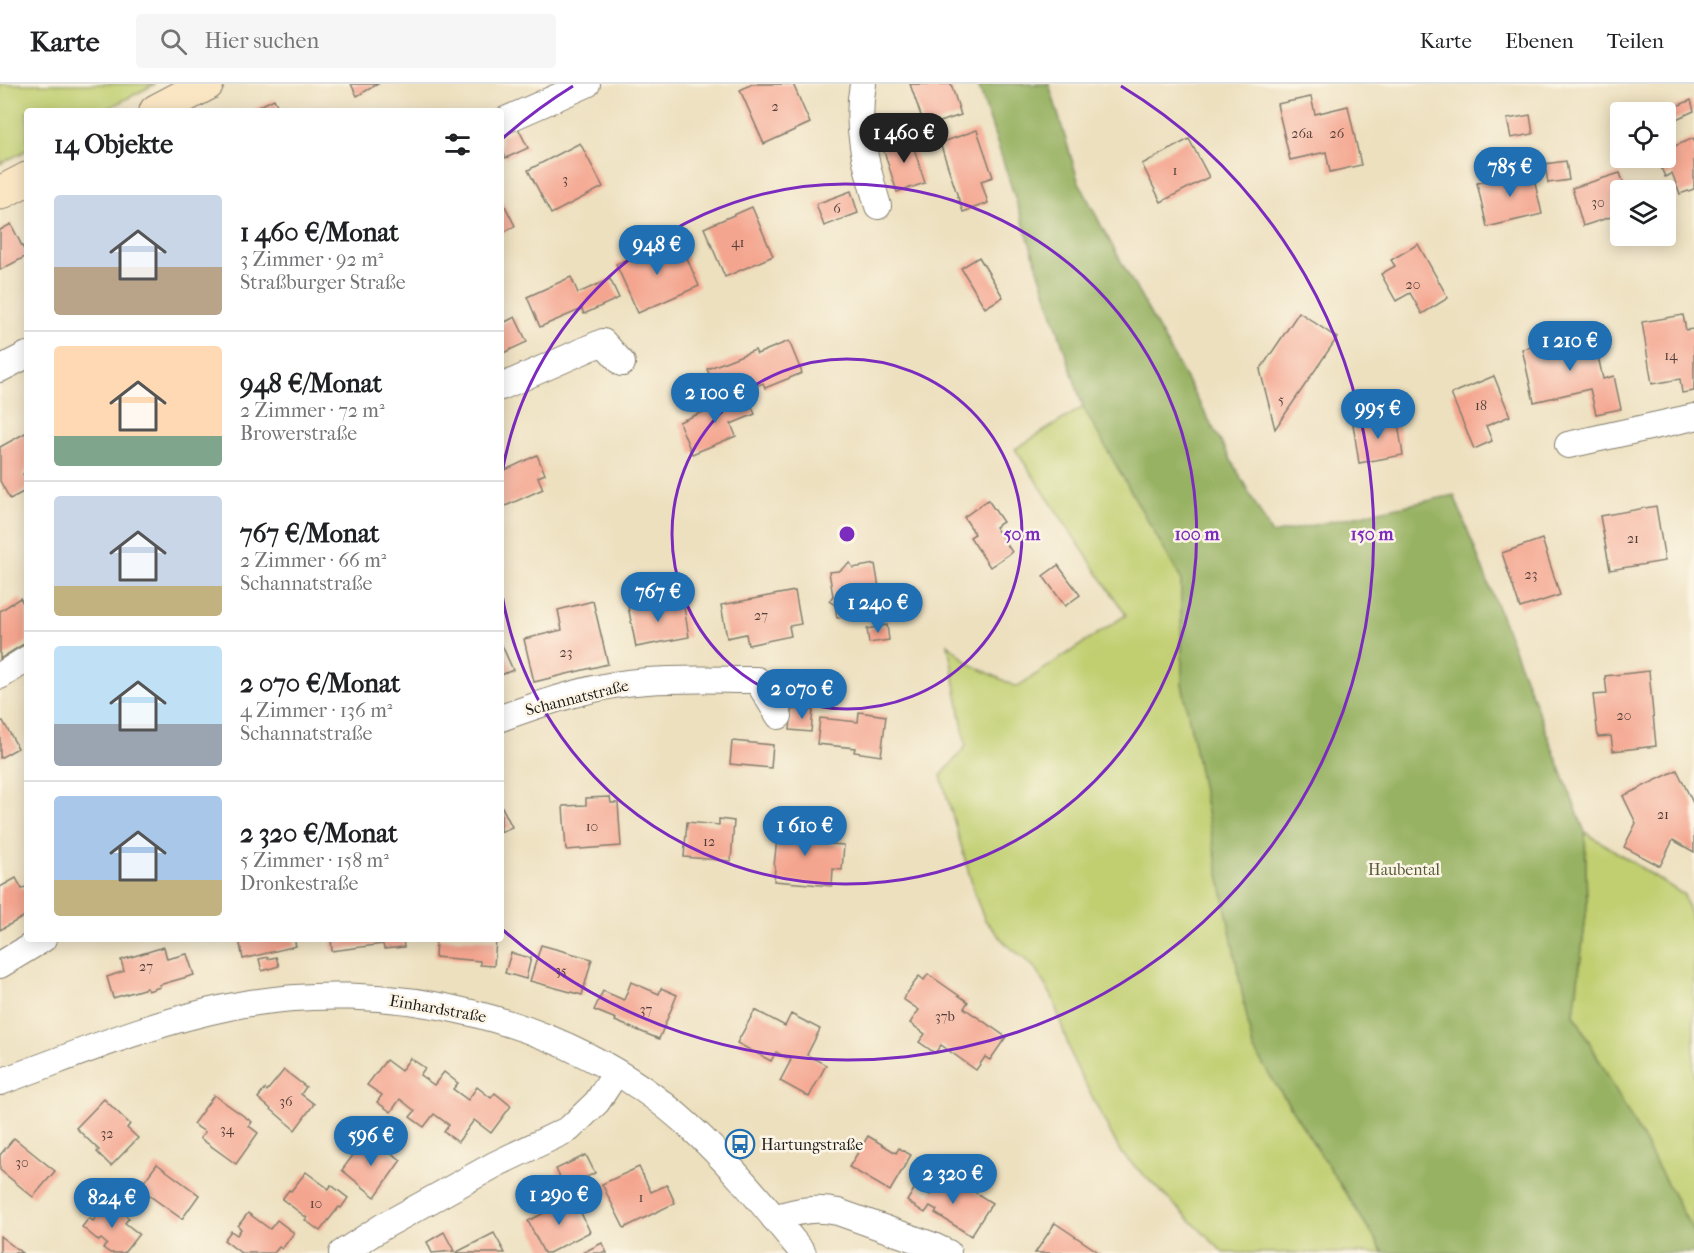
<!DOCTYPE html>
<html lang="de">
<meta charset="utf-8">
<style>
body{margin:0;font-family:"IM FELL French Canon",serif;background:#f6f6f6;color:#202124;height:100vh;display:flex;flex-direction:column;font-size:22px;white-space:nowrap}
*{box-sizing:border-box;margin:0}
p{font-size:20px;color:#757577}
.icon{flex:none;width:33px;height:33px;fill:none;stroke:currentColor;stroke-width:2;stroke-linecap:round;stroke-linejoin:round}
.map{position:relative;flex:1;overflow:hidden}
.sheet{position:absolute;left:24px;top:24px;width:480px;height:834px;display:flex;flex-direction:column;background:#fff;border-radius:6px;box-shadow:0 3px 15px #0003}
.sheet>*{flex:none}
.tools{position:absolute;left:1610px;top:18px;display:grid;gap:12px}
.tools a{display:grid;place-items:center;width:66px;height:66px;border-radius:6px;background:#fff;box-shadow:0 3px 15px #0003;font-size:30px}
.price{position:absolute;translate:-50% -51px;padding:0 14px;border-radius:21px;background:#1f6fb2;color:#fff;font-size:20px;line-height:39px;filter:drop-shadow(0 2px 3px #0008)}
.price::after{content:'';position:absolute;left:50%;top:36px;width:18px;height:14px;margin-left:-9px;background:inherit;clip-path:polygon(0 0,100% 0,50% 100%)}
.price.on{background:#222;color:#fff}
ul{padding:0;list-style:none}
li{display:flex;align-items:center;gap:18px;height:150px;padding:0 30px}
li+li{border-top:2px solid #e0e0e0}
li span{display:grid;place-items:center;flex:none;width:168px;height:120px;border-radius:6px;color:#555}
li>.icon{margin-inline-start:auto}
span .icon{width:72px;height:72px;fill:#fffc;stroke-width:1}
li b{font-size:26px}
h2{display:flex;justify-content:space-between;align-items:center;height:72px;padding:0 30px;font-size:26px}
header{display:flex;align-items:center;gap:36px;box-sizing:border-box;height:84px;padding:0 30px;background:#fff;border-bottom:2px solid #e0e0e0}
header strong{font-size:28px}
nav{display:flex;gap:33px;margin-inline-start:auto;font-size:21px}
.search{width:420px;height:54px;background:#f6f6f6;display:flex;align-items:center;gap:15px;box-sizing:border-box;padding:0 21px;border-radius:6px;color:#757577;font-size:22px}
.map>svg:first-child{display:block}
.green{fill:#c1cf71;stroke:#6e7646;stroke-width:1.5}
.forest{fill:#98b263;stroke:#5a6740;stroke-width:1.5}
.building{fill:#f4a58f}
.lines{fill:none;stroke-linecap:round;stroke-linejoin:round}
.minor-casing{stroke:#847e6e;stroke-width:28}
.secondary-casing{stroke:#847e6e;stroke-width:35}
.minor{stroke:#fff;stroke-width:26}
.secondary{stroke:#fbe6c4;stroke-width:33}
.ring{fill:none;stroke:#7b2cbf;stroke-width:3}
.labels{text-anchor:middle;stroke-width:5;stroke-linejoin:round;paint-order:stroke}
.number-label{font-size:14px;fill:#523e39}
.street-label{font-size:16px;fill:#1c1c1c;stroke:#fcf5e5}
.park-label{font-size:16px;fill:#565b3a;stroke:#fcf5e5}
.poi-label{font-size:16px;fill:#1c1c1c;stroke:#fcf5e5;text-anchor:start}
.centre{fill:#7b2cbf;stroke:#fcf5e5;stroke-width:3}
.ring-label{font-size:18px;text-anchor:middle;font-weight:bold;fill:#7b2cbf;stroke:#fcf5e5;stroke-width:5;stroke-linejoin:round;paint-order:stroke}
</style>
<header>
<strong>Karte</strong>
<div class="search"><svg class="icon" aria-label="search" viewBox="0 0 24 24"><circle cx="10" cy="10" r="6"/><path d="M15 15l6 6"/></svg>Hier suchen</div>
<nav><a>Karte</a><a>Ebenen</a><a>Teilen</a></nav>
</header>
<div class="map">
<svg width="1694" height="1169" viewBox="0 0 1694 1169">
<rect width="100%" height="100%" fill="#fcf5e5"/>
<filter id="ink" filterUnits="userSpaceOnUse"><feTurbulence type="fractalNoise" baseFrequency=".0167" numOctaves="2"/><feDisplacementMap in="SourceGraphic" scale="12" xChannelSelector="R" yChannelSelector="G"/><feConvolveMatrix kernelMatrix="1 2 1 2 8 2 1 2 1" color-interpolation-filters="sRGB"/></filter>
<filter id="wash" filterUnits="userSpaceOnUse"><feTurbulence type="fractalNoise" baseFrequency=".008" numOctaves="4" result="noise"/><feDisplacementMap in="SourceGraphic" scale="24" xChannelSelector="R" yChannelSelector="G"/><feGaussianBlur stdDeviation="1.35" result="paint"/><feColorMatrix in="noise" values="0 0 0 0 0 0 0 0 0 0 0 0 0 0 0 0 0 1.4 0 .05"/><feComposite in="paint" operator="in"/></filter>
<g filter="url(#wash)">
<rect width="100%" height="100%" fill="#ede0bf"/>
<!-- green -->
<g class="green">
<path d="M0 0H155L103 27H27V66L0 80Z"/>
<path d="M1083 323 1181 495 1182 599 1254 965 1384 1169H1224L1121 1069 1073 976 1052 912 1033 882 1005 859 985 836 977 817 941 692 966 662 948 560 970 580 1017 603 1126 531 1015 365Z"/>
<path d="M1585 748 1684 811 1694 844V1149L1574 930 1587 823Z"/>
</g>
<!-- forest -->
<path class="forest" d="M978 0H1049L1078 96 1102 143 1272 450 1454 411 1585 748 1587 823 1574 930 1694 1149V1169H1384L1253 965 1182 599 1181 495 1083 323Z"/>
<g id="blocks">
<!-- building -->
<g class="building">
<path d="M351 0H378L357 12Z"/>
<path d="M752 0H793L810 39 764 60 740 6Z"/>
<path d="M910 0H951L961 31 925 43Z"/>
<path d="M1311 13 1315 30 1348 22 1361 81 1330 88 1326 68 1290 76 1277 20Z"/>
<path d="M274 15 280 27H250Z"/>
<path d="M1691 16 1694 27 1674 36 1670 25Z"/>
<path d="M1530 31 1533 50 1511 54 1507 35Z"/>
<path d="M518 44 528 64 506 74 501 64V52Z"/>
<path d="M977 46 993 93 981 97 988 119 963 128 940 59Z"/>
<path d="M910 52 925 99 897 108 882 61Z"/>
<path d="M1694 54V105L1680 110 1672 89 1665 93 1657 74H1665V66Z"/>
<path d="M1189 55 1209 93 1161 118 1142 80Z"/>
<path d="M580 59 603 103 551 130 528 86Z"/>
<path d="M1566 77 1569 96 1548 99 1545 80Z"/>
<path d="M1532 86 1542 130 1487 143 1477 99Z"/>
<path d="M1620 89 1626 106H1620V130L1583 142 1572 104Z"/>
<path d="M851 107 858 129 824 142 816 120Z"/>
<path d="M501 114 515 142 501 150Z"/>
<path d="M752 123 773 172 725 193 704 144Z"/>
<path d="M11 140 27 172 0 186V146Z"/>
<path d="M664 158 670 171 683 165 699 202 638 229 616 180Z"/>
<path d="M1418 160 1448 214 1422 230 1410 209 1396 217 1381 190 1395 182 1391 176Z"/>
<path d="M979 173 1003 213 985 224 961 184Z"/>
<path d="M571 193 578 209 610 195 619 214 584 230 582 225 540 243 527 213Z"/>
<path d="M1299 228 1337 254 1275 345 1260 286Z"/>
<path d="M1683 231 1686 246 1694 245V307L1682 309 1680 295 1652 300 1642 238Z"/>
<path d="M515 233 527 258 501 270V240Z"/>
<path d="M1593 249 1603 295 1614 292 1621 325 1596 330 1590 305 1534 318 1522 265Z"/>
<path d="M789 257 802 289 765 304 763 299 720 317 707 285 755 266 757 270Z"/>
<path d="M1494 292 1510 332 1486 342 1492 357 1474 365 1451 310Z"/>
<path d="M747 310 755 330 731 340 736 352 692 370 679 338Z"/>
<path d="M1397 333 1403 371 1359 379 1353 340Z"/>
<path d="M27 348V387L23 390 27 397V406L10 415 0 397V363Z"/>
<path d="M537 371 545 390 538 393 543 405 501 424V388Z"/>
<path d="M988 416 1003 438 995 443 1012 468 990 483 970 453 975 450 964 433Z"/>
<path d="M1656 422 1665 477 1610 486 1600 432Z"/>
<path d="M1542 455 1560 511 1520 524 1502 469Z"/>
<path d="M850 479 853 484 875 480 883 527 837 534 835 521 829 517 833 512 829 488 839 487Z"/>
<path d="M1058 481 1080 511 1065 522 1043 492Z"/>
<path d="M795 507 801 540 789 542 791 552 748 561 746 550 727 554 721 521Z"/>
<path d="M20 514 27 525V558L0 575V527Z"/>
<path d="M658 516 659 521 683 517 689 553 636 563 628 522Z"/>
<path d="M593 517 608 580 534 598 524 555 562 546 558 526Z"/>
<path d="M887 541 889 556 869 559 867 545Z"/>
<path d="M501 559 513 586 501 591Z"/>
<path d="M1649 587 1656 662 1613 667 1611 652 1598 653 1593 611 1607 610 1605 592Z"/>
<path d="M792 625 813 626 811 648 790 646Z"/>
<path d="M859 628 886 632 881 672 854 668 855 664 817 660 820 634 858 638Z"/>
<path d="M3 637 18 664 0 674V638Z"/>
<path d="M732 657 773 661 771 684 730 680Z"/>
<path d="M1677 686 1694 721V768L1673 756 1660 782 1624 763 1636 739 1623 712Z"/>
<path d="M610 713 611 719H618L621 762 566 766 563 722 586 721V714Z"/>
<path d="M501 721 512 743 501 748Z"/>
<path d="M719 735 734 737 731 777 684 773 687 738 719 741Z"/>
<path d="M779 736 803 738 801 758 844 761 842 786 833 785 832 802 774 797 775 782H774Z"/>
<path d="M16 794 22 805 27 802V831L0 846V803Z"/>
<path d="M239 855H294L296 862 243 875Z"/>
<path d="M331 855H403L404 863 384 865 383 860 332 867Z"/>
<path d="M436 855 496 856 494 882 480 881V877L435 873Z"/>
<path d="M541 861 592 875 582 911 530 897Z"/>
<path d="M164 863 167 875 187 870 194 891 159 901 160 903 148 907 147 904 113 914 107 893 124 887 121 876Z"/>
<path d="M511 869 531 874 526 895 505 889Z"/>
<path d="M268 873V875L276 873 279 882 262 887 259 875Z"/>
<path d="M928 890 968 918 964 924 1006 953 990 976 985 973 976 986 941 961 935 969 919 958 925 950 910 939 919 926 903 915 919 892 924 896Z"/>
<path d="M631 898 659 910 661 904 677 911 659 955 615 937 616 935 594 926 603 907 624 916Z"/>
<path d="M755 926 785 942 791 930 820 945 807 971 826 981 809 1013 780 997 791 976 776 968 771 977 737 959Z"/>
<path d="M410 974 425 984 420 991 434 1001 444 988 458 999 453 1005 468 1016 477 1003 491 1014 495 1009 511 1022 491 1049 474 1036 458 1058 444 1048 449 1041 434 1030 424 1043 410 1033 415 1027 400 1015 391 1028 377 1018 382 1011 367 1001 386 976 401 987Z"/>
<path d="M284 986 306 1003 301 1010 314 1020 295 1046 258 1014 265 1005 267 1007Z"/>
<path d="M214 1011 252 1038 249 1042 258 1049 236 1080 200 1054 205 1048 193 1040Z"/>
<path d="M104 1015 130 1040 127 1044 138 1054 111 1082 97 1068 99 1066 76 1044Z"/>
<path d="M868 1052 896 1069 899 1064 911 1071 890 1107 849 1083Z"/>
<path d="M14 1054 55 1087 33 1113 0 1086V1071Z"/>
<path d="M365 1055 382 1067 384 1064 401 1076 375 1113 342 1086Z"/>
<path d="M586 1071 595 1089 565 1104 556 1085Z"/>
<path d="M157 1080 199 1111 182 1135 139 1104Z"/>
<path d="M639 1083 651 1108 667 1101 675 1119 624 1144 602 1100Z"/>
<path d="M306 1088 329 1105 331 1101 348 1114 341 1124 339 1123 320 1147 305 1136 307 1134 282 1115 289 1106 291 1107Z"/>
<path d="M939 1096 951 1104 956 1096 992 1119 971 1152 935 1129 937 1126 930 1122 925 1129 907 1117 916 1102 930 1111Z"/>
<path d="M574 1114 590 1148 549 1169H544L528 1137Z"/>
<path d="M107 1116 129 1134 125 1139 139 1150 124 1169H110L103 1164 107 1160 101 1155 99 1157 82 1143 89 1134 93 1137 98 1131 96 1129Z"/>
<path d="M248 1129 270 1145 277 1136 294 1149 282 1165 279 1163 274 1169H241L224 1156 231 1147 237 1151 241 1145 238 1142Z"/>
<path d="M1055 1139 1100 1169H1035Z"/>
<path d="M444 1148 454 1167 432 1169 427 1158Z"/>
<path d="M494 1149 505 1169H455Z"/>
<path d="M0 1152 22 1169H0Z"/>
<path d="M602 1159 607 1169H582Z"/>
</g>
</g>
</g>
<g filter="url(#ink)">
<use href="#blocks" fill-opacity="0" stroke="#847e6e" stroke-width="1.5"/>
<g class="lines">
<!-- minor casing -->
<g class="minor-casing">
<g id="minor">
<path d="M863 0C855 44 866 81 878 122"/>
<path d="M501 38 587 0"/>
<path d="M0 285 27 271"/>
<path d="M501 303 603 258 622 279"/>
<path d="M1568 361 1694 333"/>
<path d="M0 592 27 575"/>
<path d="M501 634C548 617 597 600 647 597 684 594 721 596 757 596L779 632"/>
<path d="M0 881 43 855"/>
<path d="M0 998C75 971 150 939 229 923 385 891 568 932 688 1041 730 1079 767 1125 803 1169"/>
<path d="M774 1134C797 1127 815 1123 838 1128L931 1161 948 1169"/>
<path d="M342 1169 382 1143 496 1080 569 1045 597 1018 616 989"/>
</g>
</g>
<!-- secondary casing -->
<g class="secondary-casing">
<g id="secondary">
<path d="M156 27 207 0"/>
<path d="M0 109 27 95"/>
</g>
</g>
<!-- minor -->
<use href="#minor" class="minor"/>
<!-- secondary -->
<use href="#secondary" class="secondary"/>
</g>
</g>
<!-- distance rings -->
<g class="ring">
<circle cx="847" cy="450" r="175"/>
<path d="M501 395A350 350 0 1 1 501 505"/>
<path d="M503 54A525 525 0 0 1 573 2M1121 2A525 525 0 1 1 503 846"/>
</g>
<!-- icons -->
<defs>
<g id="bus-ring" transform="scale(1.5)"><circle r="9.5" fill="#fcf5e5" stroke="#1f6fb2" stroke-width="1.5"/><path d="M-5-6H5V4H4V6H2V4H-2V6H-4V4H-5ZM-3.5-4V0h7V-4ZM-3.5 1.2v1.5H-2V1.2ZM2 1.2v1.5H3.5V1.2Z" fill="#1f6fb2"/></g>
</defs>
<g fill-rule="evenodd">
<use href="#bus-ring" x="740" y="1060"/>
</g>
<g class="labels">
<!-- number labels -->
<g class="number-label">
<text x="775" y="27">2</text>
<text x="1302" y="54">26a</text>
<text x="1337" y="54">26</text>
<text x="1175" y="91">1</text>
<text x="565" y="100">3</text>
<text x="1598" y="123">30</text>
<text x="837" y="129">6</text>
<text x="738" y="163">41</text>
<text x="1413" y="205">20</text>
<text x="1671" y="276">14</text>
<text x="1281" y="320">5</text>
<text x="1481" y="326">18</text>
<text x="1633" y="459">21</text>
<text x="1531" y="495">23</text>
<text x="761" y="536">27</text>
<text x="566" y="573">23</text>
<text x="1624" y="636">20</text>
<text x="1663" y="735">21</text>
<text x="592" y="747">10</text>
<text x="709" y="762">12</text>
<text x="146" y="887">27</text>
<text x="561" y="891">35</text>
<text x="646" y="930">37</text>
<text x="945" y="937">37b</text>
<text x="286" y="1022">36</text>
<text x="227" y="1050">34</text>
<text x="107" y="1054">32</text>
<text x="22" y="1083">30</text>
<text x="641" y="1118">1</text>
<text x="316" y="1124">10</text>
</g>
<!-- street labels -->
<g class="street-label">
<text transform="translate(577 613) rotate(-14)" y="6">Schannatstraße</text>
<text transform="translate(438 924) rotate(10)" y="6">Einhardstraße</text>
</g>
<!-- park labels -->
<g class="park-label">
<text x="1404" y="791">Haubental</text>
</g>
<!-- poi labels -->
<g class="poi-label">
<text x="761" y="1066">Hartungstraße</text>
</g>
</g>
<circle cx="847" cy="450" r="9" class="centre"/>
<g class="ring-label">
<text x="1022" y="456">50 m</text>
<text x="1197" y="456">100 m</text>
<text x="1372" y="456">150 m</text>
</g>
</svg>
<div class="tools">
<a><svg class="icon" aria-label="locate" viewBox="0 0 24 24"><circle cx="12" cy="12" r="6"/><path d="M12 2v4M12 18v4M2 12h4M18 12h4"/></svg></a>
<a><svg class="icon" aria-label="layers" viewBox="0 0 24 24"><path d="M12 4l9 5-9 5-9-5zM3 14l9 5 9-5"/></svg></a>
</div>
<b class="price on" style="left:904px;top:80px">1 460 €</b>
<b class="price" style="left:1510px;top:114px">785 €</b>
<b class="price" style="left:657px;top:192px">948 €</b>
<b class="price" style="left:1570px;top:288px">1 210 €</b>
<b class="price" style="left:715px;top:340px">2 100 €</b>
<b class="price" style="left:1378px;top:356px">995 €</b>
<b class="price" style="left:658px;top:539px">767 €</b>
<b class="price" style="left:878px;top:550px">1 240 €</b>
<b class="price" style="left:802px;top:636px">2 070 €</b>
<b class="price" style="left:805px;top:773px">1 610 €</b>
<b class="price" style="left:371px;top:1083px">596 €</b>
<b class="price" style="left:953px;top:1121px">2 320 €</b>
<b class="price" style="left:559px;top:1142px">1 290 €</b>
<b class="price" style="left:112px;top:1145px">824 €</b>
<section class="sheet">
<h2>14 Objekte<svg class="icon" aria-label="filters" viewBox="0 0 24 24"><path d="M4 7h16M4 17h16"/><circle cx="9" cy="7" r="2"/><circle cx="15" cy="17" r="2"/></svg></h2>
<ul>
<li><span style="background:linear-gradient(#c9d6e8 60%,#b9a48a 0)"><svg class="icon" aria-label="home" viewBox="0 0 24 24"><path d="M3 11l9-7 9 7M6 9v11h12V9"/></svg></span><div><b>1 460 €/Monat</b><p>3 Zimmer · 92 m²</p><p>Straßburger Straße</p></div></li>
<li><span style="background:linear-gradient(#ffd9b3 75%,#7fa58c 0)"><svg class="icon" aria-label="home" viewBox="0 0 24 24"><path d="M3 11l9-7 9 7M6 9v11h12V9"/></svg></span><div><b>948 €/Monat</b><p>2 Zimmer · 72 m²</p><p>Browerstraße</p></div></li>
<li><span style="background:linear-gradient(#c9d6e8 75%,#c2b280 0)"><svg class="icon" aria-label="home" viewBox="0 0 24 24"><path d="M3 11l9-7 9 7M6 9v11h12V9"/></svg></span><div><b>767 €/Monat</b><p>2 Zimmer · 66 m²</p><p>Schannatstraße</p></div></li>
<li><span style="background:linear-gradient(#bfe0f5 65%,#9aa5b1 0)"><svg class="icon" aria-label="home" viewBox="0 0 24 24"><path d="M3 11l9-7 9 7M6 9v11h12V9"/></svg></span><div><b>2 070 €/Monat</b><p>4 Zimmer · 136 m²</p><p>Schannatstraße</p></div></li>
<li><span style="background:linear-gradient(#a9c7e8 70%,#c2b280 0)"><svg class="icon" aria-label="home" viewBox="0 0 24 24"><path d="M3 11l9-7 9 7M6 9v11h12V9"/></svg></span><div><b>2 320 €/Monat</b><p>5 Zimmer · 158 m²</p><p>Dronkestraße</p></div></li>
</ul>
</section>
</div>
